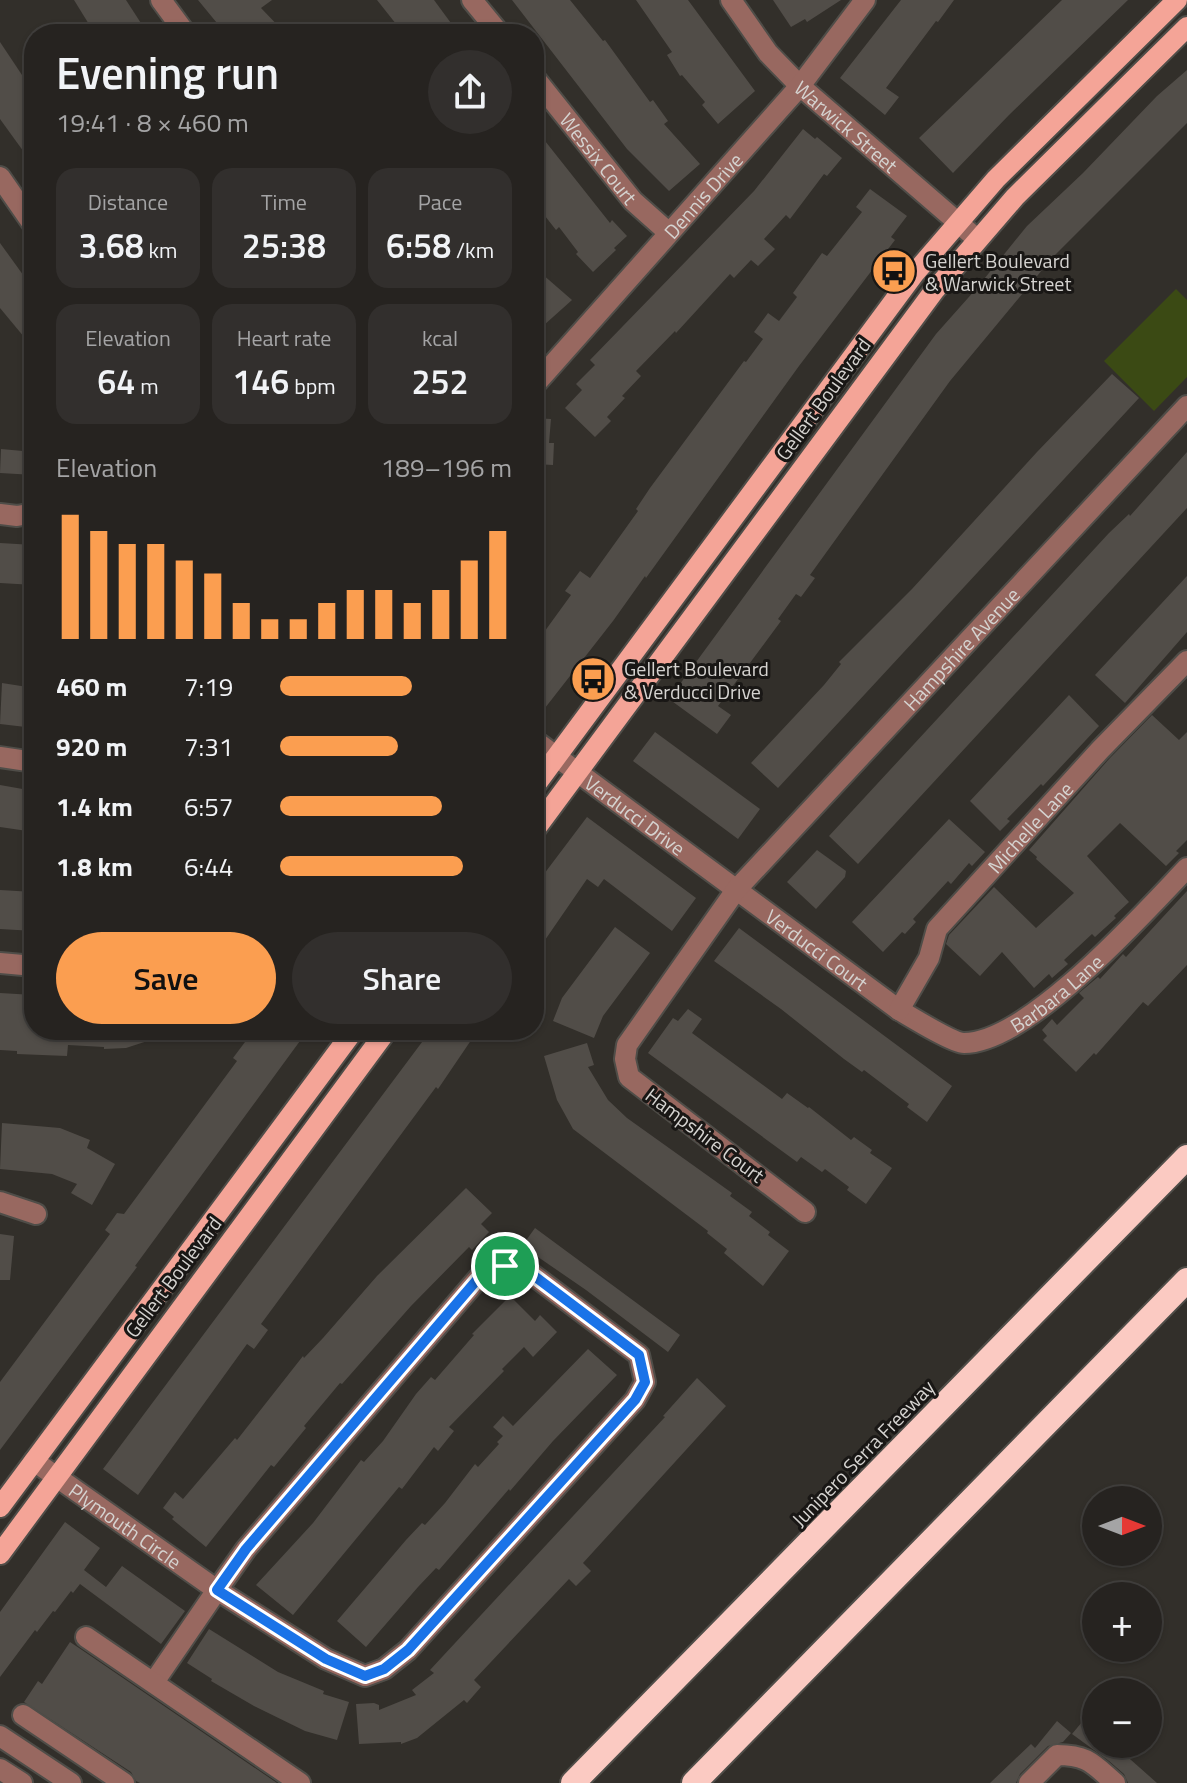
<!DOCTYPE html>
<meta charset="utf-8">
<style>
:root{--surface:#262320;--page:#322f2d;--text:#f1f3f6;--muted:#a4a4a5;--line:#42403e;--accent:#fb9e50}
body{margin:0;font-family:"Titillium Web",sans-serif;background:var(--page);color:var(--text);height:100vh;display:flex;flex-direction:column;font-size:30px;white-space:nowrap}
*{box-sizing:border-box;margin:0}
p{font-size:26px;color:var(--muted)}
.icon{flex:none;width:44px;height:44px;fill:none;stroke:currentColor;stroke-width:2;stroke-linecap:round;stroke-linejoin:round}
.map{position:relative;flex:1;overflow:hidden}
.side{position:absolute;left:24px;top:24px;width:520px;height:1016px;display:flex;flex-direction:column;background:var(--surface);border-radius:32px;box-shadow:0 2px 6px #0004,0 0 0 2px var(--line)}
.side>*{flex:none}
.needle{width:52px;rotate:90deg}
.controls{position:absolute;left:1082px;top:1486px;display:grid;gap:16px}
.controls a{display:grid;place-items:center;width:80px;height:80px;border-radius:50%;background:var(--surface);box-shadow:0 2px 6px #0004,0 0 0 2px var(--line);font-size:40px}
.pin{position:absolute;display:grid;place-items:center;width:68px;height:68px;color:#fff;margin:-34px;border:4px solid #fff;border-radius:50%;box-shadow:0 2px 8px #0007}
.round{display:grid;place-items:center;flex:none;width:84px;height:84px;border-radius:42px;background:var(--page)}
.head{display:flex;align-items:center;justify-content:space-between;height:136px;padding:0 32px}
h1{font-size:44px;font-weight:600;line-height:60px}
.figures{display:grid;grid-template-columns:repeat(3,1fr);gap:12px;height:136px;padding:8px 32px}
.figures div{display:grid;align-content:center;border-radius:20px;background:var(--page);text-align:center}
.figures b{font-size:34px;font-weight:600}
.figures small{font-size:22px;font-weight:400}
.figures p{font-size:22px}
.chart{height:224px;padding:16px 32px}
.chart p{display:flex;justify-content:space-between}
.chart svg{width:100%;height:144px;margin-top:8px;stroke:var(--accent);stroke-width:6}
.cta{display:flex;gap:16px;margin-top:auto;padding:16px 32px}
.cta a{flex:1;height:92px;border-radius:48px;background:var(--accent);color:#111;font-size:32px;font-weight:600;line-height:92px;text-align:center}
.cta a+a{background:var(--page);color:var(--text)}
ul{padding:0 32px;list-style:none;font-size:26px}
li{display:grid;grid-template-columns:128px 96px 1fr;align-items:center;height:60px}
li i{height:20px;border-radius:10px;background:var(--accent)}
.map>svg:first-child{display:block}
.green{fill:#3b4a14}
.building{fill:#514d48}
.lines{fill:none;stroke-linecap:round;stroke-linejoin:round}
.minor-casing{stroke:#4f4d48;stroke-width:24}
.major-casing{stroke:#4f4d48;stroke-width:24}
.highway-casing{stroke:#4f4d48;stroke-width:28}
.minor{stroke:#986860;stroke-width:20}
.major{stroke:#f4a497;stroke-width:20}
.highway{stroke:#fbcac2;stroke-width:24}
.route-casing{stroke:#fff;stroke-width:16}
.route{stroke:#1a73e8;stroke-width:10}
.labels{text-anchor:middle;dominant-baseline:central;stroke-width:6;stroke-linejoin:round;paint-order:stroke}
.street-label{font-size:20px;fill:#d5d3d0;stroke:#191715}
.poi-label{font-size:20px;fill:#d5d3d0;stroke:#191715;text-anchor:start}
</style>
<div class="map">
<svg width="1187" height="1783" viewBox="0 0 1187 1783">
<rect width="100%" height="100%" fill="#322f2a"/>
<polygon class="green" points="1176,289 1187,300 1187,377 1154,411 1104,361"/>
<g class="building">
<polygon points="74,0 126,0 148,34 95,34"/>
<polygon points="198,0 272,0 261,8 286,34 226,34"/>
<polygon points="377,0 434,0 459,34 404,34"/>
<polygon points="512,0 570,0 603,41 605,40 650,102 653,100 668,121 664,124 700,164 669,191 627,149"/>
<polygon points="636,0 688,0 755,91 718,124 702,105 705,102 682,75 680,76 667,55 672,52"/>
<polygon points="773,0 841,0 807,22 805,19 791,27"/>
<polygon points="901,0 954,0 938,22 936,21 886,88 899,97 885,115 840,78"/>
<polygon points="1062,0 1128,0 1009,115 953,173 919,138"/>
<polygon points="0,42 34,93 34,166 0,119"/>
<polygon points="1187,70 1187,123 1052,258 950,381 810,575 815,578 801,597 796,594 778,619 781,621 718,706 731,715 717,734 669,699 936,334 976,289 1027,226 1083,173 1157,96"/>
<polygon points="534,127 610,223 612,220 627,236 614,248 616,250 593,272 576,254 578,252 559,227 556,230 534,202"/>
<polygon points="803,129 815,139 817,137 842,158 827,176 824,174 790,219 786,215 764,239 775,249 758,266 751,260 734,278 730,274 676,333 675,331 636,371 641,376 622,396 625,398 607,417 611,421 595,437 565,408 582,390 576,384 595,365 590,360 754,191"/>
<polygon points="870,189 907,216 891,237 895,240 799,366 646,578 645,576 613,621 545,708 534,700 534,646 571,595 565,591 580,571 590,578 638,511 636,509 650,488 744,361 746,362 763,339 754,332 768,313 779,321 797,297 793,293 822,253 827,256 862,212 856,207"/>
<polygon points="0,243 34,290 34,349 0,308"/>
<polygon points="534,267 572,300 534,334"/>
<polygon points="1112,374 1139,398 778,788 751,763 824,685 841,664 839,662 912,589 1037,452"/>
<polygon points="534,418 551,419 549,443 554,443 553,465 534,464"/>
<polygon points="1,449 34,452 34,475 0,473"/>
<polygon points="1187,452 1187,508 858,864 829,836 1109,533 1129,514 1130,516"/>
<polygon points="0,543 34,545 34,585 0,583"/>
<polygon points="1187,576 1187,632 1125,703 1095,675"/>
<polygon points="2,683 34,688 34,728 0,724"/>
<polygon points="1069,695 1099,726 1043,786 1041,784 1007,819 1010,821 1000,831 970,801"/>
<polygon points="1152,715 1179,740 1187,732 1187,840 1176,851 1179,853 1166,866 1120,823 1087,856 1129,902 1114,916 1116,918 1095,937 1092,934 1064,960 1068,964 1052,978 1049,974 1034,988 1002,952 980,976 946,944 949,935 994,887 1036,928 1074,893 1036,859 1037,857 1029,850 1109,759"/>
<polygon points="655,732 760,809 738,839 633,761"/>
<polygon points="0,785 34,791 34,832 0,827"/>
<polygon points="587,817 696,898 672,931 604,879 598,887 587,879 534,956 534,884 542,872 544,874"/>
<polygon points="949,819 985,852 972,866 969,863 951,884 948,881 913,919 916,922 905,934 902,932 883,952 852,922"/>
<polygon points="817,850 846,871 845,877 816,909 787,882"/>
<polygon points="0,890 34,892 34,931 0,929"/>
<polygon points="1187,891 1187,965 1148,1006 1143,1002 1096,1055 1094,1053 1076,1072 1043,1040 1047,1036 1042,1030 1052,1019 1057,1025 1084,998 1079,993 1098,977 1100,979 1123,954 1126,957"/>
<polygon points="615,927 650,953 603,1016 594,1038 553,1021 562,998"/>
<polygon points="739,928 952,1086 927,1122 907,1107 909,1104 864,1070 862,1072 844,1059 781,1009 714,961"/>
<polygon points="0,993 34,995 34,1030 172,1030 172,1033 126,1048 104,1049 104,1047 68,1045 67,1056 17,1054 17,1051 0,1050"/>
<polygon points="688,1009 702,1019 692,1033 782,1099 787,1093 808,1108 809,1107 851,1140 854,1137 872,1150 870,1153 892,1168 866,1204 847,1190 849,1187 825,1169 822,1172 801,1157 797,1162 648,1053 673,1018 678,1021"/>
<polygon points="254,1030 308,1030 135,1266 137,1267 0,1450 0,1382 110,1234 105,1230 117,1213 124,1214 237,1061 233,1058"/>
<polygon points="431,1030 478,1030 438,1089 436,1087 261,1324 268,1330 254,1349 247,1344 138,1495 103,1469"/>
<polygon points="587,1043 594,1065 588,1067 608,1100 627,1118 732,1193 730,1196 752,1212 749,1216 770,1232 768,1235 789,1251 763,1286 724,1253 727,1249 707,1233 708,1231 573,1129 557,1100 544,1056"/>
<polygon points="2,1123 60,1128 90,1140 87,1148 115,1164 92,1205 71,1193 77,1184 52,1174 0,1169"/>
<polygon points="466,1188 492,1213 481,1224 489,1232 472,1250 469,1247 411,1306 342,1384 340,1383 304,1426 306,1428 274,1467 271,1465 206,1547 172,1519 174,1517 163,1508 175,1492 183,1499 235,1438 237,1440 303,1356 304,1358 323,1338 377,1276"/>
<polygon points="535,1228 680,1335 668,1352 586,1290 522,1246"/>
<polygon points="0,1234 14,1236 10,1280 0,1280"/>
<polygon points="510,1296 535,1321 540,1315 557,1332 533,1357 524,1347 502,1369 504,1371 449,1427 454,1431 438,1451 434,1447 402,1489 399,1487 293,1615 256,1585 313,1523 361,1460 364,1462 383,1441 416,1394 431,1377 435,1380 474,1335 472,1334"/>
<polygon points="588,1349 617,1375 553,1441 510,1491 509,1489 439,1570 436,1568 418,1587 366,1647 337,1621 406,1540 422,1523 425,1525 445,1503 475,1464 478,1467 499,1444 497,1442 503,1436 493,1427 503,1416 513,1426"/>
<polygon points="697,1378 726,1406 583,1563 591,1571 576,1586 569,1579 474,1680 481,1687 467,1703 464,1700 417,1738 401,1744 401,1742 359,1744 356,1704 374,1703 379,1705 379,1710 416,1695 412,1690 434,1673 430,1670 665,1417 663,1416"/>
<polygon points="65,1522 100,1548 84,1570 106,1587 122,1566 185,1611 161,1644 80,1584 73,1593 71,1591 55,1612 53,1611 37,1632 35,1630 0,1677 0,1612"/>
<polygon points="209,1629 278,1672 324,1691 323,1694 349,1702 337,1740 305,1731 254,1706 211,1681 212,1679 187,1663"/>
<polygon points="70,1642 82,1650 277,1783 140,1783 136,1781 131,1772 24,1702 38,1681 42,1684"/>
<polygon points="1057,1721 1071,1733 1063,1742 1048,1746 1020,1774 1016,1783 990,1783 1031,1744 1035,1748"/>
<polygon points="1082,1722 1096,1733 1096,1744 1113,1744 1157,1783 1128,1783 1124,1774 1109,1761 1072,1734"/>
</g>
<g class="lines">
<g class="minor-casing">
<g id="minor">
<polyline points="161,0 186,34"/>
<polyline points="472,0 500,34"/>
<path id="s1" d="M731,0l37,53 32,33 177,153"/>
<path id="s2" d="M534,77l99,124 36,32"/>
<polyline points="0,177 34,226"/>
<path id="s3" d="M534,377l4,4 262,-295 65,-86"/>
<polyline points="0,514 17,516 34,513"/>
<path id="s4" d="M534,740l365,270c12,7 54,33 65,33 64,0 179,-129 223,-175"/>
<polyline points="0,757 34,762"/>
<polyline points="0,963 34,966"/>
<path id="s5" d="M899,1010l30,-52 8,-29 163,-179 87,-89"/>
<polyline points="0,1202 36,1214"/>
<path id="s6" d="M805,1212l-176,-135 -4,-18 2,-14 109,-155 451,-484"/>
<polygon points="505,1266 525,1269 639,1355 645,1382 635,1400 408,1650 384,1669 365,1676 326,1659 217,1590 246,1549 482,1274"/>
<path id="s7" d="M34,1461l183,129 -63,92"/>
<polyline points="86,1637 300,1783"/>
<polyline points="23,1715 124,1783"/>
<polyline points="0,1736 71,1783"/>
<polyline points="0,1769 22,1783"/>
<path d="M1029,1783l28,-28c31,0 36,9 58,28"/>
</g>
</g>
<g class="major-casing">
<g id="major">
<polyline points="534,787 914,274 996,179 1177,0"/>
<polyline points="534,831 934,291 1015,197 1187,27"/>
<polyline points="0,1507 354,1030"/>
<polyline points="0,1554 387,1030"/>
</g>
</g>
<g class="highway-casing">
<g id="highway">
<polyline points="573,1783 1187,1157"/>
<polyline points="694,1783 1187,1280"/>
</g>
</g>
<use href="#minor" class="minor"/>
<use href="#major" class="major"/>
<use href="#highway" class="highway"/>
</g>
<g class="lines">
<g class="route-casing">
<polygon id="route" points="505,1266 525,1269 639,1355 645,1382 635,1400 408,1650 384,1669 365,1676 326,1659 217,1590 246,1549 482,1274"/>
</g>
<use href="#route" class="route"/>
</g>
<defs>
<g id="bus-disc" transform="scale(2.3)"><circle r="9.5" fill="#fb9e50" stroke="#191715"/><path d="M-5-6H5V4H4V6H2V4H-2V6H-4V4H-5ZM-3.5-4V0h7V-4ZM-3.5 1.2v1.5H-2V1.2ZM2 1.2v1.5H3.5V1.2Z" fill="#111"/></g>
</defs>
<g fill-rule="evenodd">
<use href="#bus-disc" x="894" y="271"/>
<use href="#bus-disc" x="593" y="679"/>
</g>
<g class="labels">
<g class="street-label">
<text stroke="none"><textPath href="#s1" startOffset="172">Warwick Street</textPath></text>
<text stroke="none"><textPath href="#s2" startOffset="104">Wessix Court</textPath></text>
<text stroke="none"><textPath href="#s3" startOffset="254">Dennis Drive</textPath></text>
<text transform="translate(823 399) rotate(-54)">Gellert Boulevard</text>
<text stroke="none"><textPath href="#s6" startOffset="774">Hampshire Avenue</textPath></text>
<text stroke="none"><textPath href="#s4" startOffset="126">Verducci Drive</textPath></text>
<text stroke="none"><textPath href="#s5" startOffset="228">Michelle Lane</textPath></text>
<text stroke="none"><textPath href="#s4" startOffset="352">Verducci Court</textPath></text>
<text stroke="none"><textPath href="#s4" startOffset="634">Barbara Lane</textPath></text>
<text transform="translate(705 1135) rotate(37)">Hampshire Court</text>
<text transform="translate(173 1277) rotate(-53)">Gellert Boulevard</text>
<text transform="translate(863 1453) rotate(-46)">Junipero Serra Freeway</text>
<text stroke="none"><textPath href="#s7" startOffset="112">Plymouth Circle</textPath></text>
</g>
<g class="poi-label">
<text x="925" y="260">Gellert Boulevard<tspan x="925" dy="23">&amp; Warwick Street</tspan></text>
<text x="624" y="668">Gellert Boulevard<tspan x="624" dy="23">&amp; Verducci Drive</tspan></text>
</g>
</g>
</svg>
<div class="controls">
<a><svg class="needle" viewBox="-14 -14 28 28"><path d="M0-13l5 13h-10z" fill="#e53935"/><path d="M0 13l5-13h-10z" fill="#a4a4a5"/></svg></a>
<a>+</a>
<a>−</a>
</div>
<div class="pin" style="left:505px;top:1266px;background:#1e9e55"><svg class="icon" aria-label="arrive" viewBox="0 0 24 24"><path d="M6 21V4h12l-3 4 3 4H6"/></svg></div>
<section class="side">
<div class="head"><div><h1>Evening run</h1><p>19:41 · 8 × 460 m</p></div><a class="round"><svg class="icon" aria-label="share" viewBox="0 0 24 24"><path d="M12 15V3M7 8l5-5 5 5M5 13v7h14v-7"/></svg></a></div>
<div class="figures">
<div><p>Distance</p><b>3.68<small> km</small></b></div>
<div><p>Time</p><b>25:38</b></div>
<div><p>Pace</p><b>6:58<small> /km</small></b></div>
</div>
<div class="figures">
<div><p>Elevation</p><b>64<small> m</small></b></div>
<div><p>Heart rate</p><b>146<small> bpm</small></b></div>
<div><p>kcal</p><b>252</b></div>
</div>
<div class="chart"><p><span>Elevation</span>189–196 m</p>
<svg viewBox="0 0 160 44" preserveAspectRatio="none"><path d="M5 44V6M15 44V11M25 44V15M35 44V15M45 44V20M55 44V24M65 44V33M75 44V38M85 44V38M95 44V33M105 44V29M115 44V29M125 44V33M135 44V29M145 44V20M155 44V11"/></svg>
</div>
<ul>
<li><b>460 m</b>7:19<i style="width:57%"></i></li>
<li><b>920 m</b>7:31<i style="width:51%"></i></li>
<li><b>1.4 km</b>6:57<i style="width:70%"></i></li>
<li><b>1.8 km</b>6:44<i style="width:79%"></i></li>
</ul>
<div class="cta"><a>Save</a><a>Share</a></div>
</section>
</div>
